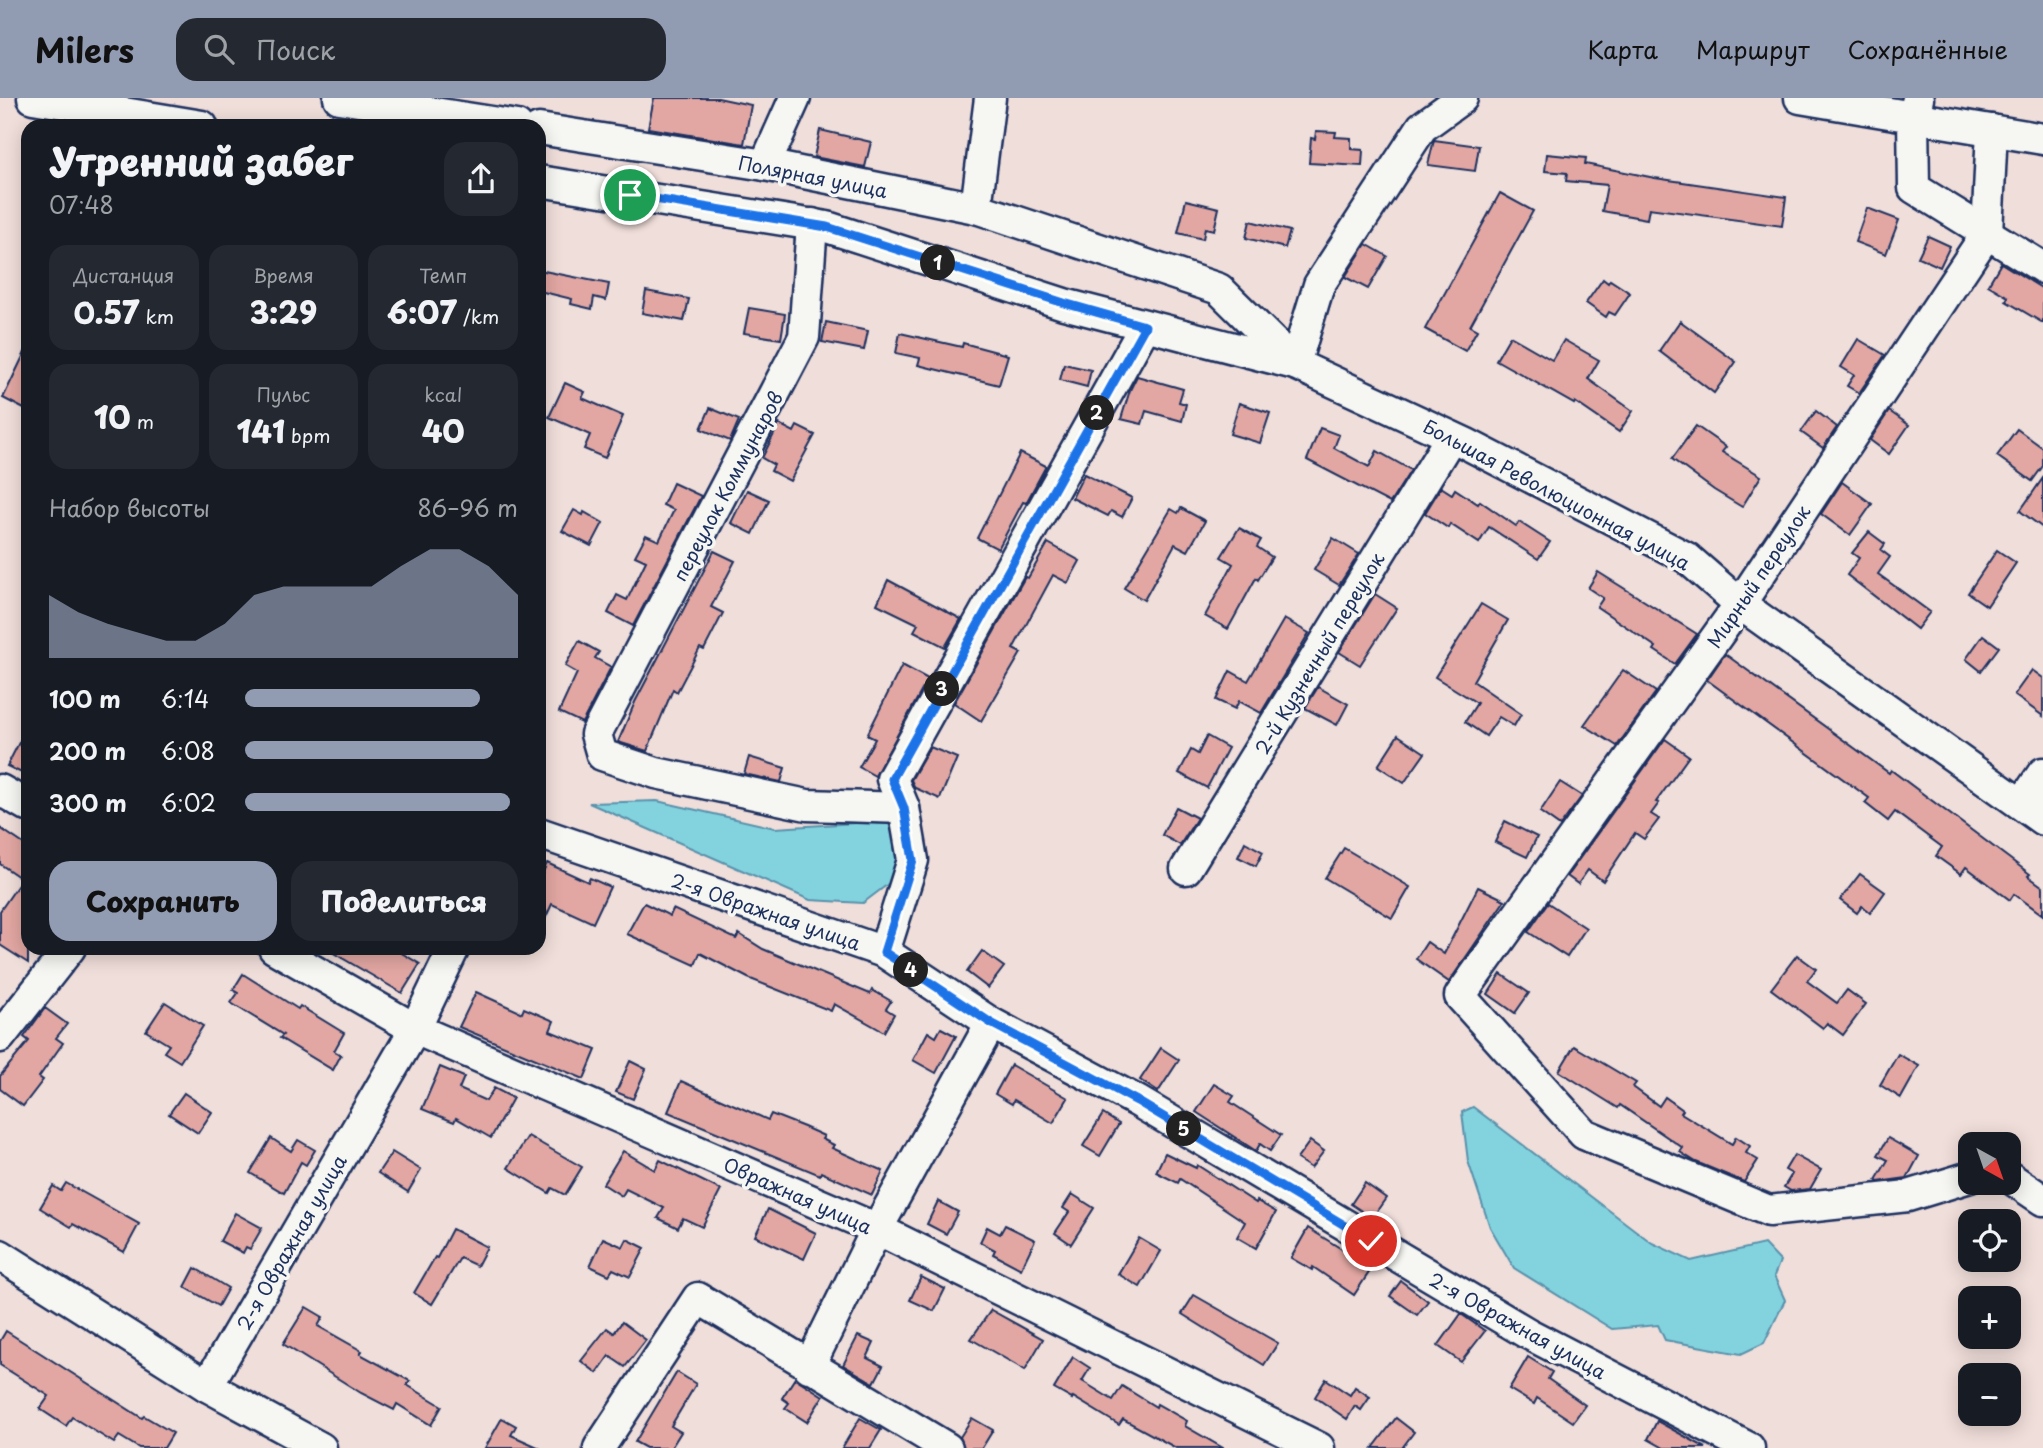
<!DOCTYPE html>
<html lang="ru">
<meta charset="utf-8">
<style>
:root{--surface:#171b24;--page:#242831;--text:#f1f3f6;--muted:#9ea1a6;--accent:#919bb2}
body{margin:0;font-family:"Playpen Sans",sans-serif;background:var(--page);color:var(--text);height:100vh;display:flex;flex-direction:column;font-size:26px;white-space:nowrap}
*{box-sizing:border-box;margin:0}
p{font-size:23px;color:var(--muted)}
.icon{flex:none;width:38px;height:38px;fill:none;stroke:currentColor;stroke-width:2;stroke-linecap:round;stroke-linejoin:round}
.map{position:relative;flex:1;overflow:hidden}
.sheet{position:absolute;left:21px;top:21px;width:525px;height:836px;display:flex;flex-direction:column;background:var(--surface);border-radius:21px;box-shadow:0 4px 18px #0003}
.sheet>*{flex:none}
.needle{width:46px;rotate:140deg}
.controls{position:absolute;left:1958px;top:1034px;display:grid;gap:14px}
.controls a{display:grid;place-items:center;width:63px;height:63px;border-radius:14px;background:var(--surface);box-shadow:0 4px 18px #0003;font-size:35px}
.pin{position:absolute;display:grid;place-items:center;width:60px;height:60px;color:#fff;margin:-30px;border:4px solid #fff;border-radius:50%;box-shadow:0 2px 7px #0007}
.km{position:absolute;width:35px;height:35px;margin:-18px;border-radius:50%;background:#222;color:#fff;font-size:19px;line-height:35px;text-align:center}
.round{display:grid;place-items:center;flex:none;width:74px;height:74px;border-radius:21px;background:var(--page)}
.head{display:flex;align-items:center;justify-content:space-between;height:119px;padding:0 28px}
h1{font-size:38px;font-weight:800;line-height:52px}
.metrics{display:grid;grid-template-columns:repeat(3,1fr);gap:10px;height:119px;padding:7px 28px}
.metrics div{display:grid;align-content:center;border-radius:18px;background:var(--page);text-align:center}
.metrics b{font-size:30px;font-weight:800}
.metrics small{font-size:19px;font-weight:400}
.metrics p{font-size:19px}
.chart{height:196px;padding:14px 28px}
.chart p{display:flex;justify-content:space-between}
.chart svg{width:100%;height:126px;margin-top:7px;fill:var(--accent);opacity:.7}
.button{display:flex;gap:14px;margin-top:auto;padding:14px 28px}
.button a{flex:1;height:80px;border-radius:21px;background:var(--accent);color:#111;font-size:28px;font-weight:800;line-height:80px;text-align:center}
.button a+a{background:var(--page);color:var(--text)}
ul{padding:0 28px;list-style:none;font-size:23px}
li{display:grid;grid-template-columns:112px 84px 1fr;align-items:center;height:52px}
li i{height:18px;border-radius:9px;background:var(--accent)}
header{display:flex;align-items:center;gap:42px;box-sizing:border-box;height:98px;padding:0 35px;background:var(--accent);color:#111}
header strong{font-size:33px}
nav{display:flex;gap:38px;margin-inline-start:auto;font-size:24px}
.search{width:490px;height:63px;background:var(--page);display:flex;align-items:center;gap:18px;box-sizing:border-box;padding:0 24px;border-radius:21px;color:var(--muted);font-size:26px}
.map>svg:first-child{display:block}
.water{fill:#83d3df;stroke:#5991ab;stroke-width:2}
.building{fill:#e2a7a2;stroke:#1b2f5e;stroke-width:2}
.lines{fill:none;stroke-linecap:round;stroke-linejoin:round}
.minor-casing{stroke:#1b2f5e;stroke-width:35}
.minor{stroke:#f6f6f2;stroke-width:30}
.route-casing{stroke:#fff;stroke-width:14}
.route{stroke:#1a73e8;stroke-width:9}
.labels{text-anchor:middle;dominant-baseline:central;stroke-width:7;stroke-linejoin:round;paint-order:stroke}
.street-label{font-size:19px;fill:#1b2f5e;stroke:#f6f6f2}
</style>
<header>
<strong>Milers</strong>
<div class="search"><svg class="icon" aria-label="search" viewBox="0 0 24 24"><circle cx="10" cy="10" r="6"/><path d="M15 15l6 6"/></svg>Поиск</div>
<nav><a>Карта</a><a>Маршрут</a><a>Сохранённые</a></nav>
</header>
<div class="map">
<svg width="2043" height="1350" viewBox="0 0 2043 1350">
<rect width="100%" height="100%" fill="#f0deda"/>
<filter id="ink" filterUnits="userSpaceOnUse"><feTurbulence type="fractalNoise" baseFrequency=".0143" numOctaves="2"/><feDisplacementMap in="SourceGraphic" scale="14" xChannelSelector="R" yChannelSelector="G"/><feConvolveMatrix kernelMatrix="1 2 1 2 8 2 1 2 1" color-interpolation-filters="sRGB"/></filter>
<g filter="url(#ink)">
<g class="water">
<polygon points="657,703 775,730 888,723 898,751 896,780 863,805 810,802 589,705"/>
<polygon points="1473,1009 1652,1145 1691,1163 1764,1146 1780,1163 1774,1178 1785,1202 1764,1245 1741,1256 1665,1242 1658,1227 1612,1231 1514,1170 1490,1129 1468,1063 1462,1014"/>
</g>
<g class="building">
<polygon points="654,0 718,0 751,7 744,46 648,30"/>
<polygon points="820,32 871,44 865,69 814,59"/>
<polygon points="1316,33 1336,34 1335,39 1351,40 1351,51 1363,52 1362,68 1309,65 1311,40 1315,41"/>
<polygon points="1434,42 1479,48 1475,73 1428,67"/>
<polygon points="1547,56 1586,60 1585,66 1655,80 1786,99 1782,128 1649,110 1647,121 1602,113 1607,87 1566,83 1567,75 1545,73"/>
<polygon points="1500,95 1533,113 1470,228 1477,232 1465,253 1425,231"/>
<polygon points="1186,102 1219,110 1214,132 1205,130 1203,141 1178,135"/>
<polygon points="1867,110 1899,122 1886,156 1855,144"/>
<polygon points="1250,123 1290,133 1285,150 1246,140"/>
<polygon points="1928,138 1950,148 1940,169 1918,159"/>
<polygon points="1366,146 1387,158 1368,191 1345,179"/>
<polygon points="2001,165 2043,191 2043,225 2006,203 2008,199 1988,187"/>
<polygon points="539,172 609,186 606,202 594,199 592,211 571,206 572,201 539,193"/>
<polygon points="1603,181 1608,185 1610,182 1630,195 1615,217 1609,214 1606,219 1586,205"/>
<polygon points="646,193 689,201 684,223 642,215"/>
<polygon points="749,210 785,216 781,241 744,235"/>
<polygon points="1680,223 1736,264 1714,295 1659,253"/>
<polygon points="826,224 868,233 864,252 822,244"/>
<polygon points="900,235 962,249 963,245 1008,257 999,287 918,267 920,260 896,255"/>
<polygon points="1510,238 1552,262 1564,242 1599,262 1588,281 1633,313 1619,334 1575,304 1574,306 1496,262"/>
<polygon points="1858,241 1885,257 1859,295 1847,288 1854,277 1841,269"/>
<polygon points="28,248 28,313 3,300"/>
<polygon points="1064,266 1091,272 1087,289 1060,282"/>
<polygon points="1137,278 1183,291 1179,304 1186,306 1182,323 1146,313 1142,326 1121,321 1130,292"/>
<polygon points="565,285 585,294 582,300 623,318 605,360 584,351 590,337 549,319"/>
<polygon points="1239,305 1270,315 1260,345 1230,336"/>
<polygon points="710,310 739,322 730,343 701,331"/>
<polygon points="1816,313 1837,329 1823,350 1801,334"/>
<polygon points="1889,313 1909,327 1889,356 1870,342"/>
<polygon points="779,326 794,334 797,328 815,337 790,383 771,373 774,367 762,360"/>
<polygon points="1696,328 1726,349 1722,354 1761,378 1742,409 1714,392 1672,361"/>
<polygon points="1320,330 1339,337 1334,350 1369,369 1377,353 1411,372 1390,405 1307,362"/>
<polygon points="2017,331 2043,350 2043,368 2032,383 1997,358"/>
<polygon points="1020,355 1046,368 1026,405 1023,404 998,451 977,440"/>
<polygon points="1084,376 1132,400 1122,419 1111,413 1108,418 1072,400"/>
<polygon points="2043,380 2043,430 2020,413"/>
<polygon points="1842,384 1872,406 1850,437 1821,416"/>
<polygon points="673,385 701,398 633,528 608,515 617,497 627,502 646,463 635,458 646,437 659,443 674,412 663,407"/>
<polygon points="1441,389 1452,396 1455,391 1478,406 1480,403 1516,428 1519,424 1550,444 1538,461 1489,429 1479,445 1450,426 1448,430 1425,415"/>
<polygon points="747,392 769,402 753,436 731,425"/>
<polygon points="1181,410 1205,423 1188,453 1175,446 1144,502 1124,490 1171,411 1178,415"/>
<polygon points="574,412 583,417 584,414 603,425 591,448 562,433"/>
<polygon points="1239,430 1261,442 1257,449 1272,459 1258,482 1256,480 1228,531 1205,518 1233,466 1221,459"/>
<polygon points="1869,434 1885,446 1881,452 1890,459 1878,476 1930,514 1917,531 1847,477 1859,460 1852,455"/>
<polygon points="1333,440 1359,456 1339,487 1314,472"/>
<polygon points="1048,445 1080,463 1068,485 1053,477 1013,551 1021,555 981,623 954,605 1025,479 1028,480"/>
<polygon points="1997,452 2016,465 1987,508 1968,495"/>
<polygon points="714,453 735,463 711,509 723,515 704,552 700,550 677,594 673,591 647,653 618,644 635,604"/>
<polygon points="1598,474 1697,536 1675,566 1654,552 1656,549 1597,509 1603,500 1588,490"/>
<polygon points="888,482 961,521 945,549 914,533 918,526 877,506"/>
<polygon points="1375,496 1397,510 1360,567 1339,554"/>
<polygon points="1481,506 1508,522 1473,583 1521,616 1514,628 1499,619 1486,638 1465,624 1477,605 1435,579"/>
<polygon points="1284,521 1309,535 1261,615 1239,603 1235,611 1216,602 1230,573 1248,583"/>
<polygon points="1983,537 1999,549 1981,573 1966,561"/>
<polygon points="579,543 599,554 595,560 611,569 582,625 559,614 577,575 565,568"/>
<polygon points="1725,556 1889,675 1891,672 2030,776 2028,778 2043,789 2043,817 2014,796 2010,802 1966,769 1961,776 1936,758 1942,749 1895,714 1888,723 1865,705 1869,700 1707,582"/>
<polygon points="902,567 928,581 875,678 859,669 875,641 867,637"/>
<polygon points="1623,572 1656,594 1617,648 1584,627"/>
<polygon points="2032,572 2043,580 2043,618 2014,597"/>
<polygon points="1318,589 1348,606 1337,627 1305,610"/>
<polygon points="28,627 28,678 7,668"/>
<polygon points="1398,637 1425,655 1404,685 1378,668"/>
<polygon points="1207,638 1228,650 1207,690 1179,675 1191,652 1198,656"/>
<polygon points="1665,641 1689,658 1656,704 1659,705 1651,716 1659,721 1644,741 1635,735 1603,783 1588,772 1578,786 1567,778"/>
<polygon points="930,649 957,660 940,701 915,690 911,682"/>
<polygon points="749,659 785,670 781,684 744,676"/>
<polygon points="1560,684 1582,698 1560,728 1540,714"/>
<polygon points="1176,709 1197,720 1180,747 1162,737"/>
<polygon points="1505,723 1537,739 1527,759 1495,744"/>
<polygon points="0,730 28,749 28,865 0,847 0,813 22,781 0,766"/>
<polygon points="1245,744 1263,754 1256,768 1238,759"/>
<polygon points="1344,750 1410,789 1392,820 1325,780"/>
<polygon points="547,765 588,784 590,780 610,789 593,825 552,806 539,834 539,783"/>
<polygon points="1860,776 1885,794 1870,815 1862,808 1857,815 1840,802"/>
<polygon points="1478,789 1505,802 1449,884 1416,861 1427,844 1444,856"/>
<polygon points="644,805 670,818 673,811 736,841 739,836 763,851 870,896 872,892 891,903 886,911 894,916 884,934 834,906 831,913 748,880 700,855 695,867 627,836"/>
<polygon points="1548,805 1586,830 1567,859 1528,834"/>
<polygon points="325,850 393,850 420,866 402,895"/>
<polygon points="982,853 1004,869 988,890 967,874"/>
<polygon points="1797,857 1816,871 1807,883 1837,905 1847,892 1866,906 1843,937 1827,925 1823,930 1771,891"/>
<polygon points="243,876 298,911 300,908 344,935 334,953 341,957 333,972 280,940 283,937 231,905 238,895 233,892"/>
<polygon points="1501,876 1529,895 1515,915 1488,896"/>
<polygon points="476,894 522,915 524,910 554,923 550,933 596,952 584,981 459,929"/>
<polygon points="165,904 203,928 180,964 164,954 169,947 146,933"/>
<polygon points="45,910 67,926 56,940 63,945 39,979 43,982 23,1008 0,991 0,978 29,943 24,939"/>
<polygon points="941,930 956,938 936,975 913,962 928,934 936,939"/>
<polygon points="1574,948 1636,985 1633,989 1659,1008 1665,999 1683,1012 1681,1015 1732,1046 1736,1039 1750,1048 1746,1055 1758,1062 1744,1084 1696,1064 1680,1054 1683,1050 1620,1007 1618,1010 1559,973"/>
<polygon points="1161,950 1179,962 1158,994 1140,982"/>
<polygon points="1898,956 1919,968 1901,1000 1880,987"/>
<polygon points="630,963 646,971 633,1001 616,994"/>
<polygon points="1011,967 1068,1000 1053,1025 1014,1002 1012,1006 995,996"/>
<polygon points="440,969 464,979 459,991 486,1003 494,990 513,1000 491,1040 456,1020 454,1024 422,1011"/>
<polygon points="681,983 768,1022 771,1016 804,1029 824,1038 822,1041 834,1047 832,1050 883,1073 872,1097 821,1074 820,1077 668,1014"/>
<polygon points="1214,986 1234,998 1230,1004 1281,1037 1270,1053 1260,1046 1256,1053 1196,1014"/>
<polygon points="184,995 212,1014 198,1035 169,1016"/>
<polygon points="1103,1016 1119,1026 1100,1058 1083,1048"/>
<polygon points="528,1038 582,1069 565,1097 552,1090 549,1095 508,1070"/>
<polygon points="271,1040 291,1053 298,1042 315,1052 306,1067 301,1064 284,1095 250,1075"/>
<polygon points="1888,1040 1919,1058 1907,1080 1878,1084 1876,1082 1888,1062 1878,1057"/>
<polygon points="1310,1043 1324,1053 1311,1070 1297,1061"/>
<polygon points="623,1053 655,1072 660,1062 721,1092 702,1129 683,1120 678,1130 658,1120 664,1110 626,1091 622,1098 603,1086"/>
<polygon points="392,1054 421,1072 408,1094 378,1075"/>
<polygon points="1165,1055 1196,1070 1197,1067 1256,1105 1257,1103 1276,1114 1256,1150 1237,1139 1245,1124 1180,1081 1178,1085 1156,1074"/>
<polygon points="1794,1057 1821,1072 1810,1091 1791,1093 1784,1089 1792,1076 1785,1072"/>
<polygon points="66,1085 139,1126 124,1154 73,1126 71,1129 40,1110 53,1088 61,1093"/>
<polygon points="1365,1085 1386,1100 1372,1120 1351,1106"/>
<polygon points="1072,1096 1094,1110 1071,1146 1055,1135 1069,1114 1063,1110"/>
<polygon points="938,1103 958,1114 946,1136 927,1126"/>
<polygon points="768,1111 816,1135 804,1161 755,1138"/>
<polygon points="235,1115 262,1130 250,1151 246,1149 243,1155 220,1143"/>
<polygon points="1005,1127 1035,1142 1021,1171 993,1156 995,1152 980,1144 987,1129 1000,1136"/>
<polygon points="1308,1130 1372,1170 1354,1197 1313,1169 1312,1172 1291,1160"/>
<polygon points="452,1131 487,1149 477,1168 460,1160 432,1206 414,1195 435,1159 437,1160"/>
<polygon points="603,1140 623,1149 627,1141 645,1150 630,1179 613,1171 609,1177 590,1168"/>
<polygon points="1139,1140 1161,1153 1140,1189 1118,1176"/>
<polygon points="195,1170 228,1190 218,1208 185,1189"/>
<polygon points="921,1179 945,1191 934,1213 910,1202"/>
<polygon points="1401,1183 1428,1203 1417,1217 1390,1198"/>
<polygon points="1194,1197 1278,1245 1264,1267 1182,1216"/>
<polygon points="306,1209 323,1219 318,1228 362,1253 360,1256 410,1283 407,1287 442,1308 431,1327 397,1306 394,1312 361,1295 283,1246"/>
<polygon points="991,1212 1043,1241 1025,1272 971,1241"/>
<polygon points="1461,1216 1485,1233 1461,1264 1438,1248"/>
<polygon points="622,1224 646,1242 625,1269 609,1258 597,1275 581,1263 607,1230 614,1235"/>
<polygon points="6,1233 142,1320 144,1318 173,1335 164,1350 139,1350 119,1338 114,1345 72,1319 66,1328 40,1311 49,1298 0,1267 0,1243"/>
<polygon points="858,1238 874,1245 867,1260 883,1268 874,1285 843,1267"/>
<polygon points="1073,1259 1090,1270 1082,1283 1113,1302 1122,1288 1156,1309 1157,1306 1187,1323 1185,1328 1223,1350 1176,1350 1123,1321 1119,1327 1073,1299 1072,1301 1054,1291"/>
<polygon points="1528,1259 1552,1274 1548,1281 1585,1307 1573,1324 1537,1300 1534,1306 1509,1291"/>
<polygon points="677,1274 696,1286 671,1328 681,1334 671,1350 646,1350 635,1344"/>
<polygon points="795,1280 823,1298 807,1324 785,1310 789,1305 782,1300"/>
<polygon points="1326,1281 1350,1297 1355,1289 1370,1299 1361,1312 1355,1308 1347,1321 1315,1299"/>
<polygon points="502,1320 516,1328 511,1337 540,1350 485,1350"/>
<polygon points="860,1320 881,1332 870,1350 842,1350"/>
<polygon points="972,1320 993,1332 982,1350 964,1350 960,1339"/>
<polygon points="1396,1320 1414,1334 1402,1350 1373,1350"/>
<polygon points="1657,1323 1706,1350 1664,1350 1648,1341"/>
</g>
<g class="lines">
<g class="minor-casing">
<g id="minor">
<polyline points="33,0 202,28"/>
<polyline points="339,0 517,28"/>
<polyline points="1800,0 2043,41"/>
<polyline points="1918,1 1913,19 1914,90 2043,170"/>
<polyline points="539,31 765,67 976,110 1219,191 1295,266 1319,187 1422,29 1462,0"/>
<polyline points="765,67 795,0"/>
<polyline points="539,83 827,129 1064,206 1295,266 1465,345 1687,460 1740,506 2043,722"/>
<polyline points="976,110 990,0"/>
<polyline points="812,126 804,239 596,636 602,657 656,675 807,707 904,710"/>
<polyline points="0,692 28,708"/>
<polyline points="2022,706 2043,675"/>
<polyline points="539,735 884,854 991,925 1137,1003 1527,1235 1749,1350"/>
<polyline points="1186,771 1451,339"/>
<polyline points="274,850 415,931 877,1131 1319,1350"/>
<polyline points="884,854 913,762 904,710 892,681 1145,228"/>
<polyline points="0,939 70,850"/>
<polyline points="1970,1079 1908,1098 1769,1113 1584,1036 1460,898 1740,506 1987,135 1992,32"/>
<polyline points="2009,1079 2043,1102"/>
<polyline points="0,1157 207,1288 321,1350"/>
<polyline points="809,1269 877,1131 991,925"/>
<polyline points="207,1288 415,931 454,850"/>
<polyline points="599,1350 698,1200 947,1350"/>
</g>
</g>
<use href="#minor" class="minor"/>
</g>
</g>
<g class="lines" filter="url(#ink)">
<g class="route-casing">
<polyline id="route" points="630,97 827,129 1064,205 1145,228 892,681 904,710 913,762 884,854 991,925 1137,1003 1371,1143"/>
</g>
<use href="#route" class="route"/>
</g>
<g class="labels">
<g class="street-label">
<text transform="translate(813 78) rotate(11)">Полярная улица</text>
<text transform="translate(727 388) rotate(-62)">переулок Коммунаров</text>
<text transform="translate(1557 396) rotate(28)">Большая Революционная улица</text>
<text transform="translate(1758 478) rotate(-56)">Мирный переулок</text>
<text transform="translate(1319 555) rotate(-59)">2-й Кузнечный переулок</text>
<text transform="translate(766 813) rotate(19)">2-я Овражная улица</text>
<text transform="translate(798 1097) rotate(24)">Овражная улица</text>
<text transform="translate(291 1144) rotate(-60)">2-я Овражная улица</text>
<text transform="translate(1518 1227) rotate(29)">2-я Овражная улица</text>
</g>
</g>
</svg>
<div class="controls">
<a><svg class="needle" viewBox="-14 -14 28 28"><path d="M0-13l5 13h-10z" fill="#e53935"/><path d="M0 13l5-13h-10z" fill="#9ea1a6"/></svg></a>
<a><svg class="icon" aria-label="locate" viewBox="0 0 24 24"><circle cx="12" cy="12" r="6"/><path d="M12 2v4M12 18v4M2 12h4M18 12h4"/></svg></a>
<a>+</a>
<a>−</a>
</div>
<div class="pin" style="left:630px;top:97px;background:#1e9e55"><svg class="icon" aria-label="arrive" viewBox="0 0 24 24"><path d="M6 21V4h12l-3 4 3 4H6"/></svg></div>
<div class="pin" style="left:1371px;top:1143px;background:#d93025"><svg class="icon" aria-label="check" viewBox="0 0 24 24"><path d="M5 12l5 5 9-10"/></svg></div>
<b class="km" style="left:938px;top:165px">1</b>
<b class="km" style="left:1097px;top:315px">2</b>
<b class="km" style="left:942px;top:591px">3</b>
<b class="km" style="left:911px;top:872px">4</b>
<b class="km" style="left:1184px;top:1031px">5</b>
<section class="sheet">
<div class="head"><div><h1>Утренний забег</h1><p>07:48</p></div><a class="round"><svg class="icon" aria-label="share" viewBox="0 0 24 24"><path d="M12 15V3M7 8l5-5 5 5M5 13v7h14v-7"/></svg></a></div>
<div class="metrics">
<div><p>Дистанция</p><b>0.57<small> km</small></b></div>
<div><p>Время</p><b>3:29</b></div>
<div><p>Темп</p><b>6:07<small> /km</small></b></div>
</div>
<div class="metrics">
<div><b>10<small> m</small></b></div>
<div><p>Пульс</p><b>141<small> bpm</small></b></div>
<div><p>kcal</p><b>40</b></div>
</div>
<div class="chart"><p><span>Набор высоты</span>86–96 m</p>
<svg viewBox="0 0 160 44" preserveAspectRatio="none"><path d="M0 44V22L10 28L20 32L30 35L40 38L50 38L60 32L70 22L80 19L90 19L100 19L110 19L120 12L130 6L140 6L150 12L160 22V44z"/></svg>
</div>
<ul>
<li><b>100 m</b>6:14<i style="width:86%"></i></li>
<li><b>200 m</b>6:08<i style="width:91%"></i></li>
<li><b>300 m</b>6:02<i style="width:97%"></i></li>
</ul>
<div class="button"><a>Сохранить</a><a>Поделиться</a></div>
</section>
</div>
